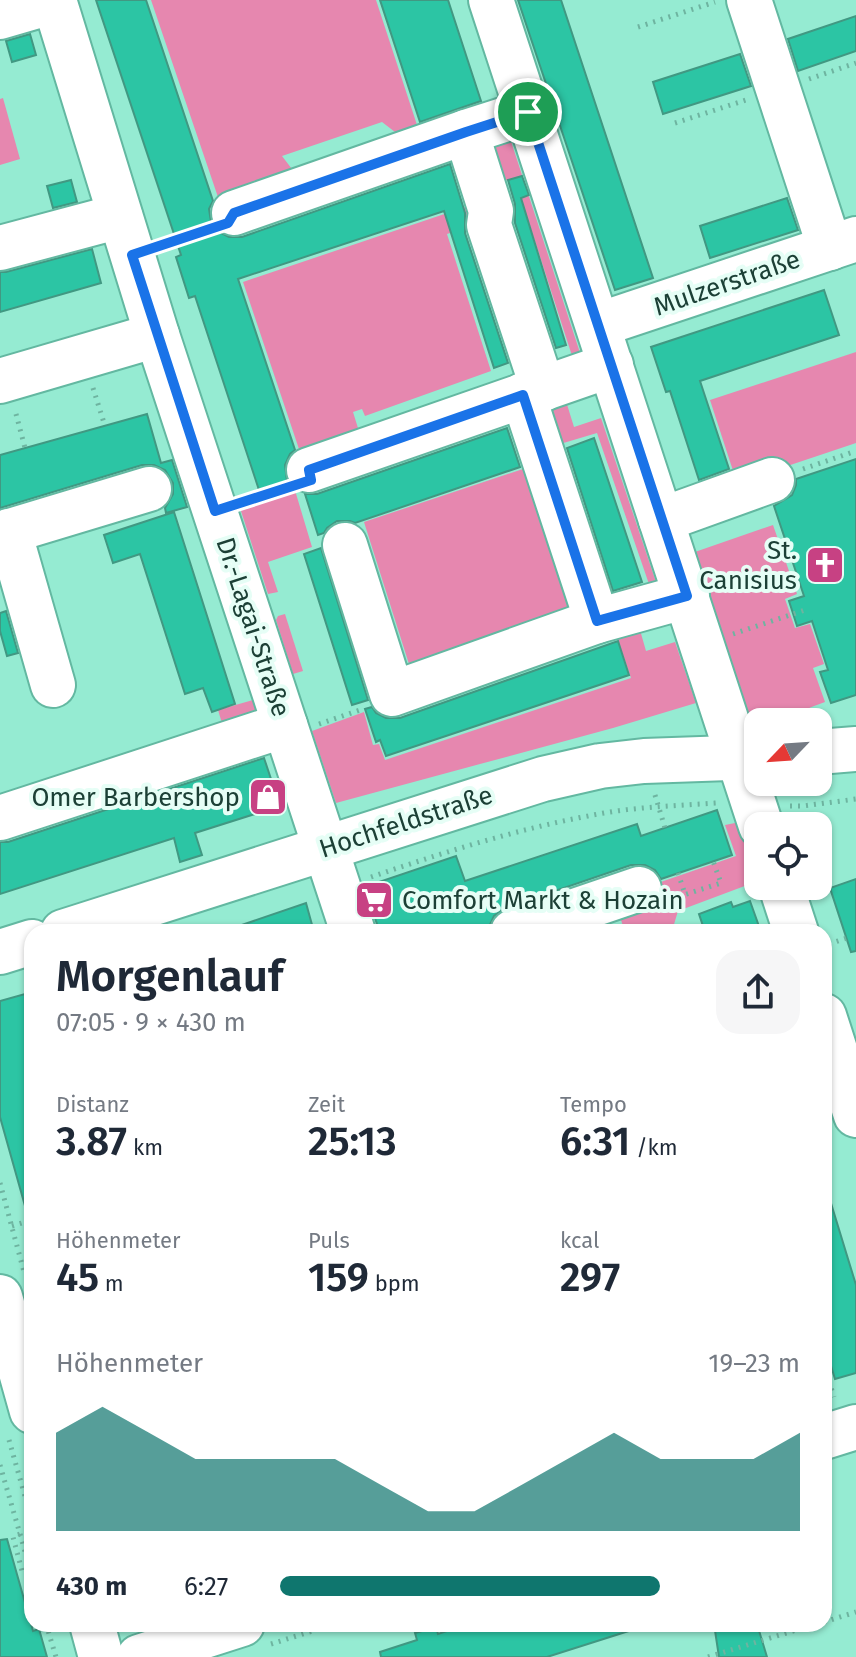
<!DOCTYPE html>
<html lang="de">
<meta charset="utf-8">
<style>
:root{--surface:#fff;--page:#f6f6f7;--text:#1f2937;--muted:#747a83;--accent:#0f766e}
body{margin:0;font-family:"Fira Sans",sans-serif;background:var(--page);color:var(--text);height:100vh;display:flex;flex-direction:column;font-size:30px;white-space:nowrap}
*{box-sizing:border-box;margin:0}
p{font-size:26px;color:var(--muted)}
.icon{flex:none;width:44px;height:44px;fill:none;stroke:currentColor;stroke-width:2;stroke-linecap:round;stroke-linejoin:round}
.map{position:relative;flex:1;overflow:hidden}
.side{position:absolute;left:24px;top:924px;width:808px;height:708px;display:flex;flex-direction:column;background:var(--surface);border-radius:24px;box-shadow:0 2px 6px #0004}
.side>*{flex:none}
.needle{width:52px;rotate:245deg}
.controls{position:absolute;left:744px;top:708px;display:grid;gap:16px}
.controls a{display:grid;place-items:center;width:88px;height:88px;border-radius:16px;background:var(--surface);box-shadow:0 2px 6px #0004;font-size:40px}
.pin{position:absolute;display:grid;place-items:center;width:68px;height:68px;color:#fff;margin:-34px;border:4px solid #fff;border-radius:50%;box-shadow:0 2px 8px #0007}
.round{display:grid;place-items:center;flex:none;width:84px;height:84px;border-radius:24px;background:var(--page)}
.headline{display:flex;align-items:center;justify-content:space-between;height:136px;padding:0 32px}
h1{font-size:44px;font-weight:600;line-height:60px}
.metrics{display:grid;grid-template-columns:repeat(3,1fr);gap:12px;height:136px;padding:8px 32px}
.metrics div{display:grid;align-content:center}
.metrics b{font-size:40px;font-weight:600}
.metrics small{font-size:22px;font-weight:400}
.metrics p{font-size:22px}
.chart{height:224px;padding:16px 32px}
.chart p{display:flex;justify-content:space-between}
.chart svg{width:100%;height:144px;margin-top:8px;fill:var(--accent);opacity:.7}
ul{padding:0 32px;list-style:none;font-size:26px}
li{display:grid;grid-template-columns:128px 96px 1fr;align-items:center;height:60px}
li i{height:20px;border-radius:10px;background:var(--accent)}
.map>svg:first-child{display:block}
.green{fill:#e687af}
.building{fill:#2cc5a4;stroke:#419882;stroke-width:2}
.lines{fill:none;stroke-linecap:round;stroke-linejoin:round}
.minor-casing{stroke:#63b8a1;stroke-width:48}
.path{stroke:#6eb4a0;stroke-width:5;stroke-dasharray:2 6;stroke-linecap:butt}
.minor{stroke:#fff;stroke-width:44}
.route-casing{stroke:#fff;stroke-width:16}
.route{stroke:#1a73e8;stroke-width:10}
.labels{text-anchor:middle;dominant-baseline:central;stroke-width:8;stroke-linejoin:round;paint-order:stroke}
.street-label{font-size:26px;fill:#1c4036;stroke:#e6fef6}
.poi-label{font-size:26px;fill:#1c4036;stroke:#e6fef6;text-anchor:end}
</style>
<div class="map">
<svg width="856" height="1657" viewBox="0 0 856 1657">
<rect width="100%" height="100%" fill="#95ebd2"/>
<g class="green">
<polygon points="151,0 376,0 418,128 408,142 382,122 282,156 298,177 220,203"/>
<polygon points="3,98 20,159 0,165 0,99"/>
<polygon points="508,132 584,365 576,368 521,198 524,196 518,177 494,184 479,138"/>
<polygon points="477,203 472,226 447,234 491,371 365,416 362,409 353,412 362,441 303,461 243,282"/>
<polygon points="856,352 856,443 737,483 710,400"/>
<polygon points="565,398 574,427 601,418 657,585 650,587 597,433 550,447 541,406"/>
<polygon points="538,464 591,621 415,683 364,522"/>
<polygon points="294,487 312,547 268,562 278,592 268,594 239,505"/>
<path d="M773,525l24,69 -12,5 10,29 15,-4 14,40 -11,4 12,34c-23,8 -57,25 -79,13l-54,-162z"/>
<polygon points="285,614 303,671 293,674 276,620 278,616"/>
<polygon points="636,616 646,651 675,642 696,703 613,728 336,803 312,731 364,712 373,745 379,744 385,760 631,678 612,623"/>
<polygon points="253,700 257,704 262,721 225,733 218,710"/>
<polygon points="740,822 758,881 678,911 672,931 625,932 616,905 640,874 650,871 655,884 736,856 725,825"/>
</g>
<g class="building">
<polygon points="96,0 146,0 213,201 209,209 211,222 217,231 229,237 242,237 450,164 465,213 465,233 508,363 494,368 444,211 238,279 295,450 290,454 285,465 287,481 259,490 195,296 189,298 176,257 181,255"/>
<polygon points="380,0 448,0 481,101 420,122"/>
<polygon points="518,0 561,0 653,278 615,290"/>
<polygon points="856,16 856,51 798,71 788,39"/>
<polygon points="30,34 36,55 12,62 6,41"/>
<polygon points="740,54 751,86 663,114 653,82"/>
<polygon points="522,176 529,195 521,198 566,345 556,348 515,223 515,204 508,180"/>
<polygon points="71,180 77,202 53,208 47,186"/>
<polygon points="787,198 798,230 710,258 700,226"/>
<polygon points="92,249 101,283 0,312 0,272 6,272"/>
<polygon points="824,290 839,335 700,381 729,469 699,480 670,391 666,392 651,347"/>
<polygon points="147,414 161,463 172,460 187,507 166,513 165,508 173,494 173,483 165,470 154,465 142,465 0,508 0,455"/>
<polygon points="507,428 520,467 355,523 350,521 337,521 327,528 324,533 318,535 305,494 317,494"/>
<polygon points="594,438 642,582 613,591 567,448"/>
<polygon points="856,459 856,695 831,703 820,672 828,670 812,621 797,626 789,601 804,596 774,506 792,495 796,485 796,479"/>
<polygon points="174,512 235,704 212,712 203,688 185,694 140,554 113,563 104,535"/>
<polygon points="321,548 368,700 352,705 304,554"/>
<polygon points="6,611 18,653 7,656 0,631 0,613"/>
<polygon points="618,641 629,675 386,756 380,740 376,742 365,709 372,707 376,713 386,718 400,718"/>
<polygon points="264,758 280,806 195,833 202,855 180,862 174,838 0,894 0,842 8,842"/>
<polygon points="717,810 732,855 661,879 655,870 645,865 631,865 505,908 494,916 488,929 479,932 377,932 377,924 364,887 456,856 465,881 637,824 641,836"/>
<polygon points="856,879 856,951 851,952 830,888"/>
<polygon points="750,901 761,932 705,932 699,914 731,902 733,907"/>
<polygon points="306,903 314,932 233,932 233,928"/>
<polygon points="32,992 32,1205 25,1206 0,1117 0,1001"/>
<polygon points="830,1200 856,1285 856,1373 835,1379 824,1343 824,1201"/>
<polygon points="7,1539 33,1631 39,1629 47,1657 0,1657 0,1540"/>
<polygon points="468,1624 634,1624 635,1629 547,1657 381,1657 380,1652 417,1640 415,1633 436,1627 438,1634"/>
<polygon points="714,1624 757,1624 767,1657 719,1657"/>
</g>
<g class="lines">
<g class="minor-casing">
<g id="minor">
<polyline points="54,0 157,335 353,932"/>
<polyline points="491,0 761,826"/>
<polyline points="749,0 830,248"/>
<polyline points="0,17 55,1"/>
<polyline points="466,132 491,211 489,225 543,389"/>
<polyline points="234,213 466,132 528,112"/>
<polyline points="0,248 120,216"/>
<polyline points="598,325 856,239"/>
<polyline points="0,381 157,335"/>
<polyline points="523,395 597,621"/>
<polyline points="309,470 611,365"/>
<polyline points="661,520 772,480"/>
<polyline points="9,531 53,685"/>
<polyline points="0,534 149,489"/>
<polyline points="345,545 392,694 597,621 687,596"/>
<polyline points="818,752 856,749"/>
<polyline points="0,818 285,725"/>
<polyline points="781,886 796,932"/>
<polyline points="63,932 543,779 600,766 644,761 758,757"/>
<polyline points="513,932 639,889"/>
<polyline points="0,952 32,942"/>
<polyline points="824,1016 856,1115"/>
<polyline points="0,1297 32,1411"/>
<polyline points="824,1437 856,1427"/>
<polyline points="92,1624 101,1657"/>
<polyline points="139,1657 242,1624"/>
</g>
</g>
<g class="path">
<polyline points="638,27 715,2"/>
<polyline points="809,79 856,63"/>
<polyline points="675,123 746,100"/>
<polyline points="164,244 204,231"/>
<polyline points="93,388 105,426"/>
<polyline points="16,414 25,448"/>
<polyline points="803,469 856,451"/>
<polyline points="247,501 283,489"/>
<polyline points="733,634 808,609"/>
<polyline points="319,724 363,709"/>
<polyline points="655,795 665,828"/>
<polyline points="790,806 803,806 856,799"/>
<polyline points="678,873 685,894"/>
<path d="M371,877c71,-24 143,-47 217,-61 42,-9 85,-10 128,-13"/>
<polyline points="671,899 721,883 713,861"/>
<polyline points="829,944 847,938"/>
<polyline points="0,1183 24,1272"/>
<polyline points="12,1226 32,1220"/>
<polyline points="824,1366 834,1397"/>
<polyline points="9,1440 32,1521"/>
<polyline points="0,1465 20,1534 13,1537 22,1571 30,1569 32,1576"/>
<polyline points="20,1534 30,1569"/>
<polyline points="824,1622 856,1612"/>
<polyline points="46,1624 56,1657"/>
<polyline points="271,1644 335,1624"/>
<polyline points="708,1657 816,1624"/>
</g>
<use href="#minor" class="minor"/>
</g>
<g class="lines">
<g class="route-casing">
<polygon id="route" points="528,112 687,596 597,621 523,395 309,470 311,480 215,511 132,255 228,223 234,213 466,132"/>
</g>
<use href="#route" class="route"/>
</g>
<defs>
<g id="church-square" transform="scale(2)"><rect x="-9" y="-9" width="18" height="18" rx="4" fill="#c74183" stroke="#e6fef6"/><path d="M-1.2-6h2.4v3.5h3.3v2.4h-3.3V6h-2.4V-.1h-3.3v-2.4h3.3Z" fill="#fff"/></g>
<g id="shop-square" transform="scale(2)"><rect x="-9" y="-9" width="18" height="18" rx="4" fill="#c74183" stroke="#e6fef6"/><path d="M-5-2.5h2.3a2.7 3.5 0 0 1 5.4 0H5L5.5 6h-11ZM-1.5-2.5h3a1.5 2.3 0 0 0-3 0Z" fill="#fff"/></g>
<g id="supermarket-square" transform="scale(2)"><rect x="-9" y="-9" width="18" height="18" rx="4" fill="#c74183" stroke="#e6fef6"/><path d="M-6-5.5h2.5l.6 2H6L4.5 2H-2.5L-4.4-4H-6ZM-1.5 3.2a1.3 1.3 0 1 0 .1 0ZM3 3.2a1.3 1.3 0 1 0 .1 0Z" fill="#fff"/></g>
</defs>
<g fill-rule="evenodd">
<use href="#church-square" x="825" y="565"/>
<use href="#shop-square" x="268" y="797"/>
<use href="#supermarket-square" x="374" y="900"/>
</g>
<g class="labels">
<g class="street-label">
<text transform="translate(727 283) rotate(-19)">Mulzerstraße</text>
<text transform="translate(253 627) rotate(72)">Dr.-Lagai-Straße</text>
<text transform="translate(406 822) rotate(-18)">Hochfeldstraße</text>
</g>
<g class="poi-label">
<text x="797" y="550">St.<tspan x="797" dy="30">Canisius</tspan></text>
<text x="240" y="797">Omer Barbershop</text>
<text x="402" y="900" text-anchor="start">Comfort Markt &amp; Hozain</text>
</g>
</g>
</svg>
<div class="controls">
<a><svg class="needle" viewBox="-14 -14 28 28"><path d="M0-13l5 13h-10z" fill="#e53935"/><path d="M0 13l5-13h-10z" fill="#747a83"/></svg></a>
<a><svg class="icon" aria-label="locate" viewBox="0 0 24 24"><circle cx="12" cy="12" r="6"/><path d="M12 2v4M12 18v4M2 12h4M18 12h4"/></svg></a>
</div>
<div class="pin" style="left:528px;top:112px;background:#1e9e55"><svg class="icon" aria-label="arrive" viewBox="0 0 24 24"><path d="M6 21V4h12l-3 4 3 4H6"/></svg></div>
<section class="side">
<div class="headline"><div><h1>Morgenlauf</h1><p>07:05 · 9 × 430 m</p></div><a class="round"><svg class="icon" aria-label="share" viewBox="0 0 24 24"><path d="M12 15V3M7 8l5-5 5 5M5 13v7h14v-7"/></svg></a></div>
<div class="metrics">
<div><p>Distanz</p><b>3.87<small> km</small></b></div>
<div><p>Zeit</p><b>25:13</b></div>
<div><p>Tempo</p><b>6:31<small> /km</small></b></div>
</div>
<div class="metrics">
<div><p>Höhenmeter</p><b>45<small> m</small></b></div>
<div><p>Puls</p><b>159<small> bpm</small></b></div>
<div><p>kcal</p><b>297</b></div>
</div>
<div class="chart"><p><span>Höhenmeter</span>19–23 m</p>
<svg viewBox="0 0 160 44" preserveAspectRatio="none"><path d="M0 44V14L10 6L20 14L30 22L40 22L50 22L60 22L70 30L80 38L90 38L100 30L110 22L120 14L130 22L140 22L150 22L160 14V44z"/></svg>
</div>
<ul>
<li><b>430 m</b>6:27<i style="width:73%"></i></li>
</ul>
</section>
</div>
